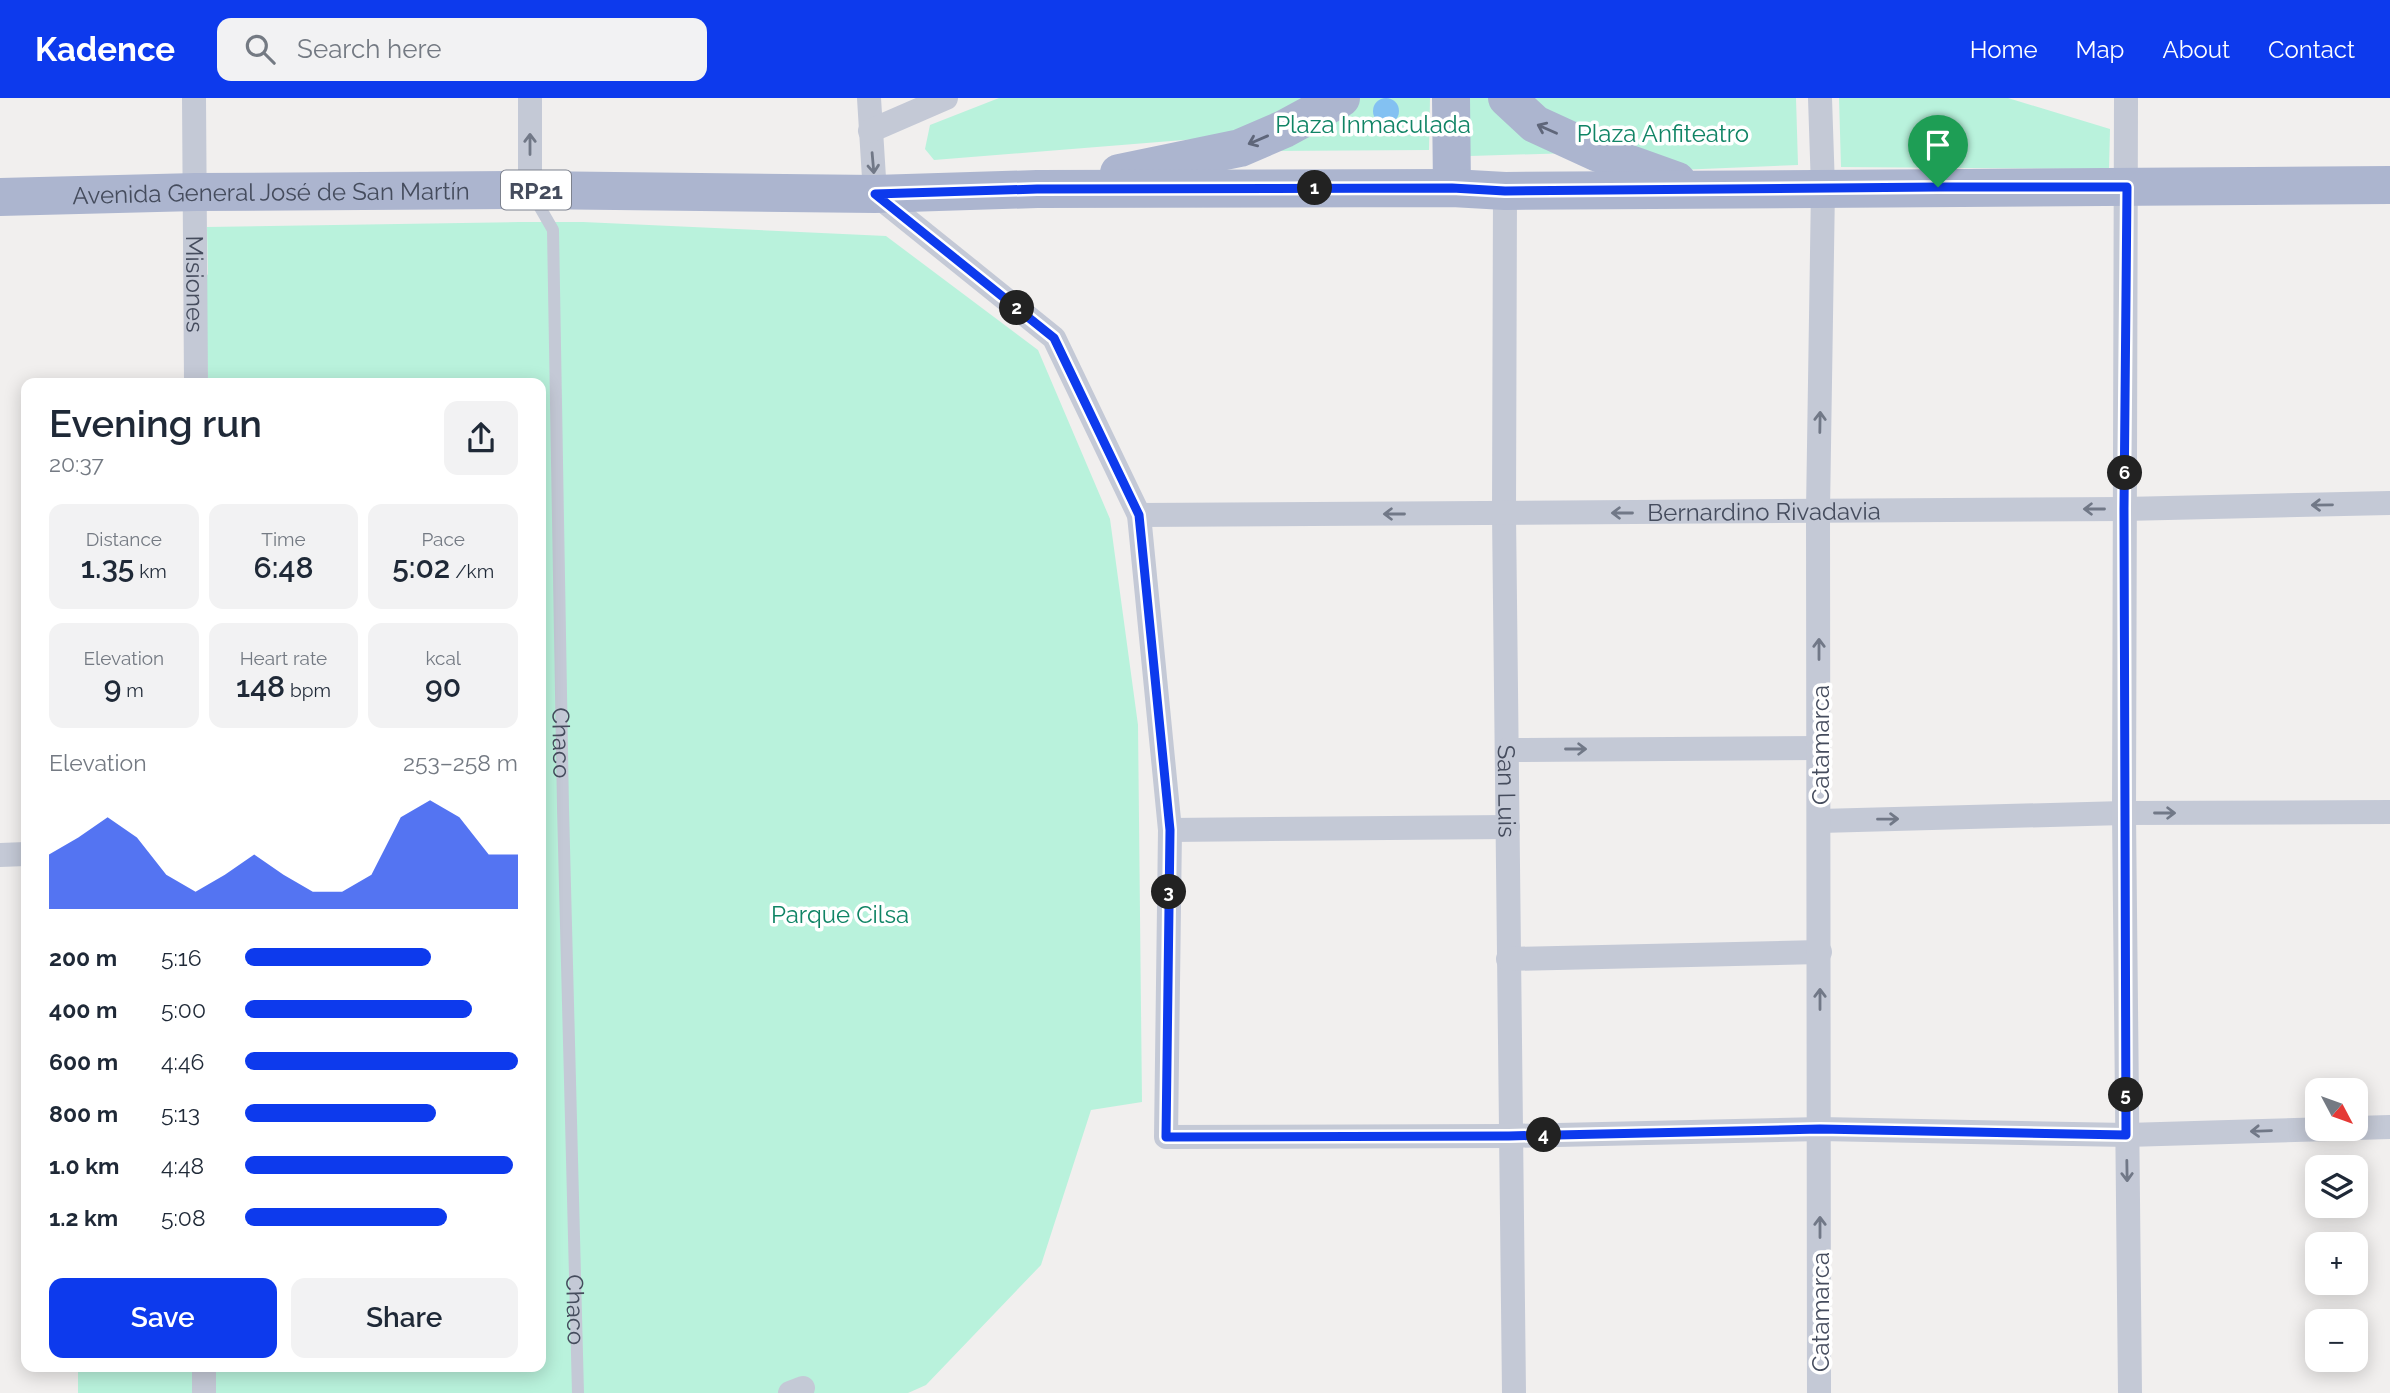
<!DOCTYPE html>
<meta charset="utf-8">
<style>
:root{--surface:#fff;--page:#f2f2f3;--text:#1f2937;--muted:#747a83;--accent:#0d3aed}
body{margin:0;font-family:Raleway,sans-serif;background:var(--page);color:var(--text);height:100vh;display:flex;flex-direction:column;font-size:26px;white-space:nowrap}
*{box-sizing:border-box;margin:0}
p{font-size:23px;color:var(--muted)}
.icon{flex:none;width:38px;height:38px;fill:none;stroke:currentColor;stroke-width:2;stroke-linecap:round;stroke-linejoin:round}
.map{position:relative;flex:1;overflow:hidden}
.panel{position:absolute;left:21px;top:280px;width:525px;height:994px;display:flex;flex-direction:column;background:var(--surface);border-radius:14px;box-shadow:0 4px 18px #0003}
.panel>*{flex:none}
.needle{width:46px;rotate:131deg}
.controls{position:absolute;left:2305px;top:980px;display:grid;gap:14px}
.controls a{display:grid;place-items:center;width:63px;height:63px;border-radius:14px;background:var(--surface);box-shadow:0 4px 18px #0003;font-size:35px}
.pin{position:absolute;display:grid;place-items:center;width:60px;height:60px;color:#fff;margin:-72px -30px;border-radius:50% 50% 50% 0;rotate:-45deg;box-shadow:0 0 7px #0007}
.pin .icon{rotate:45deg}
.km{position:absolute;width:35px;height:35px;margin:-18px;border-radius:50%;background:#222;color:#fff;font-size:19px;line-height:35px;text-align:center}
.round{display:grid;place-items:center;flex:none;width:74px;height:74px;border-radius:14px;background:var(--page)}
.summary{display:flex;align-items:center;justify-content:space-between;height:119px;padding:0 28px}
h1{font-size:38px;font-weight:600;line-height:52px}
.stats{display:grid;grid-template-columns:repeat(3,1fr);gap:10px;height:119px;padding:7px 28px}
.stats div{display:grid;align-content:center;border-radius:14px;background:var(--page);text-align:center}
.stats b{font-size:30px;font-weight:600}
.stats small{font-size:19px;font-weight:400}
.stats p{font-size:19px}
.chart{height:196px;padding:14px 28px}
.chart p{display:flex;justify-content:space-between}
.chart svg{width:100%;height:126px;margin-top:7px;fill:var(--accent);opacity:.7}
.button{display:flex;gap:14px;margin-top:auto;padding:14px 28px}
.button a{flex:1;height:80px;border-radius:14px;background:var(--accent);color:#fff;font-size:28px;font-weight:600;line-height:80px;text-align:center}
.button a+a{background:var(--page);color:var(--text)}
ul{padding:0 28px;list-style:none;font-size:23px}
li{display:grid;grid-template-columns:112px 84px 1fr;align-items:center;height:52px}
li i{height:18px;border-radius:9px;background:var(--accent)}
header{display:flex;align-items:center;gap:42px;box-sizing:border-box;height:98px;padding:0 35px;background:var(--accent);color:#fff}
header strong{font-size:33px}
nav{display:flex;gap:38px;margin-inline-start:auto;font-size:24px}
.search{width:490px;height:63px;background:var(--page);display:flex;align-items:center;gap:18px;box-sizing:border-box;padding:0 24px;border-radius:14px;color:var(--muted);font-size:26px}
.map>svg:first-child{display:block}
.green{fill:#b9f2dc}
.water{fill:#83c1f2}
.lines{fill:none;stroke-linecap:round;stroke-linejoin:round}
.lane{stroke:#c4c9d6;stroke-width:12}
.street{stroke:#c4c9d6;stroke-width:24}
.primary{stroke:#acb5cf;stroke-width:38}
.oneway{stroke:#5f667a}
.oneway2{stroke:#717887}
.route-casing{stroke:#fff;stroke-width:14}
.route{stroke:#0d3aed;stroke-width:9}
.labels{text-anchor:middle;dominant-baseline:central;stroke-width:7;stroke-linejoin:round;paint-order:stroke}
.shield{fill:#fff;stroke:#7d828e;stroke-width:2}
.shield-label{font-size:23px;font-weight:bold;fill:#454c5d}
.park-label{font-size:24px;fill:#108465;stroke:#fff}
.street-label{font-size:24px;fill:#454c5d;stroke:#fff}
</style>
<header>
<strong>Kadence</strong>
<div class="search"><svg class="icon" aria-label="search" viewBox="0 0 24 24"><circle cx="10" cy="10" r="6"/><path d="M15 15l6 6"/></svg>Search here</div>
<nav><a>Home</a><a>Map</a><a>About</a><a>Contact</a></nav>
</header>
<div class="map">
<svg width="2390" height="1295" viewBox="0 0 2390 1295">
<rect width="100%" height="100%" fill="#f1efee"/>
<g class="green">
<polygon points="999,0 1316,0 1221,39 934,62 925,51 930,27"/>
<polygon points="1353,0 1430,0 1429,52 1256,53"/>
<polygon points="1470,0 1497,0 1572,55 1470,58"/>
<polygon points="1507,0 1796,0 1798,67 1654,73"/>
<polygon points="1839,0 2008,0 2110,31 2109,71 1841,69"/>
<polygon points="519,124 583,124 886,138 1038,252 1110,421 1138,627 1142,1004 1091,1012 1041,1167 926,1287 908,1295 78,1295 78,1269 541,1269 541,285 208,285 204,182 208,176 207,129"/>
</g>
<circle class="water" cx="1386" cy="13" r="13"/>
<g class="lines">
<path class="lane" id="s1" d="M534,99l19,33 10,578 15,585"/>
<g class="street">
<path id="s2" d="M194,0l2,285"/>
<polyline points="530,0 530,92"/>
<polyline points="869,0 875,96 1054,240 1139,417 1170,732 1166,1039 1509,1038 1820,1031 2127,1037 2330,1031"/>
<polyline points="2126,0 2124,715 2130,1295"/>
<polyline points="870,33 946,0"/>
<path id="s3" d="M1505,93l-1,323 10,879"/>
<path id="s4" d="M1139,417l985,-6 266,-6"/>
<polyline points="1507,652 1819,650"/>
<polyline points="1820,723 2124,715 2390,714"/>
<polyline points="1170,732 1508,729"/>
<polyline points="0,757 26,756"/>
<polyline points="1508,861 1820,854"/>
<polyline points="2356,1030 2390,1029"/>
<polyline points="204,1269 204,1295"/>
<polyline points="790,1295 803,1290"/>
<polyline points="1819,1295 1818,413 1823,90 1820,0"/>
</g>
<g class="primary">
<polyline points="1451,0 1452,90"/>
<polyline points="1507,0 1535,26 1596,54 1677,83"/>
<polyline points="1119,75 1240,50 1284,31 1341,0"/>
<path id="s5" d="M0,99l196,-5 334,-2 345,4 162,-5 415,-1 53,3 885,-6"/>
</g>
</g>
<defs><path id="oneway-shaft" d="M-6 0H5M1.5-3L5.5 0L1.5 3" fill="none" stroke-width="1.6" stroke-linecap="round" stroke-linejoin="round" transform="scale(1.75)"/></defs>
<g class="oneway">
<use href="#oneway-shaft" transform="translate(1547 31) rotate(-156)"/>
<use href="#oneway-shaft" transform="translate(1258 42) rotate(157)"/>
</g>
<g class="oneway2">
<use href="#oneway-shaft" transform="translate(530 46) rotate(-90)"/>
<use href="#oneway-shaft" transform="translate(873 65) rotate(85)"/>
<use href="#oneway-shaft" transform="translate(1820 324) rotate(-89)"/>
<use href="#oneway-shaft" transform="translate(2322 407) rotate(179)"/>
<use href="#oneway-shaft" transform="translate(2094 411) rotate(180)"/>
<use href="#oneway-shaft" transform="translate(1622 415) rotate(180)"/>
<use href="#oneway-shaft" transform="translate(1394 416) rotate(180)"/>
<use href="#oneway-shaft" transform="translate(1819 551) rotate(-90)"/>
<use href="#oneway-shaft" transform="translate(1576 651)"/>
<use href="#oneway-shaft" transform="translate(2165 715)"/>
<use href="#oneway-shaft" transform="translate(1888 721) rotate(-1)"/>
<use href="#oneway-shaft" transform="translate(1820 901) rotate(-90)"/>
<use href="#oneway-shaft" transform="translate(2261 1033) rotate(178)"/>
<use href="#oneway-shaft" transform="translate(2127 1073) rotate(89)"/>
<use href="#oneway-shaft" transform="translate(1820 1129) rotate(-90)"/>
</g>
<g class="lines">
<g class="route-casing">
<polygon id="route" points="1938,89 2127,89 2124,411 2126,1037 1820,1031 1509,1038 1166,1039 1170,732 1139,417 1054,240 875,96 1037,91 1452,90 1505,93"/>
</g>
<use href="#route" class="route"/>
</g>
<g class="labels">
<rect class="shield" x="501" y="72.5" width="70" height="39" rx="5"/>
<g class="shield-label">
<text x="536" y="92">RP21</text>
</g>
<g class="park-label">
<text x="1373" y="26">Plaza Inmaculada</text>
<text x="1663" y="35">Plaza Anfiteatro</text>
<text x="840" y="816">Parque Cilsa</text>
</g>
<g class="street-label">
<text stroke="none"><textPath href="#s5" startOffset="271">Avenida General José de San Martín</textPath></text>
<text stroke="none"><textPath href="#s2" startOffset="186">Misiones</textPath></text>
<text stroke="none"><textPath href="#s4" startOffset="625">Bernardino Rivadavia</textPath></text>
<text stroke="none"><textPath href="#s1" startOffset="551">Chaco</textPath></text>
<text transform="translate(1820 647) rotate(-90)">Catamarca</text>
<text stroke="none"><textPath href="#s3" startOffset="600">San Luis</textPath></text>
<text stroke="none"><textPath href="#s1" startOffset="1118">Chaco</textPath></text>
<text transform="translate(1820 1214) rotate(-90)">Catamarca</text>
</g>
</g>
</svg>
<div class="controls">
<a><svg class="needle" viewBox="-14 -14 28 28"><path d="M0-13l5 13h-10z" fill="#e53935"/><path d="M0 13l5-13h-10z" fill="#747a83"/></svg></a>
<a><svg class="icon" aria-label="layers" viewBox="0 0 24 24"><path d="M12 4l9 5-9 5-9-5zM3 14l9 5 9-5"/></svg></a>
<a>+</a>
<a>−</a>
</div>
<div class="pin" style="left:1938px;top:89px;background:#1e9e55"><svg class="icon" aria-label="arrive" viewBox="0 0 24 24"><path d="M6 21V4h12l-3 4 3 4H6"/></svg></div>
<b class="km" style="left:1315px;top:90px">1</b>
<b class="km" style="left:1017px;top:210px">2</b>
<b class="km" style="left:1169px;top:794px">3</b>
<b class="km" style="left:1544px;top:1037px">4</b>
<b class="km" style="left:2126px;top:997px">5</b>
<b class="km" style="left:2125px;top:375px">6</b>
<section class="panel">
<div class="summary"><div><h1>Evening run</h1><p>20:37</p></div><a class="round"><svg class="icon" aria-label="share" viewBox="0 0 24 24"><path d="M12 15V3M7 8l5-5 5 5M5 13v7h14v-7"/></svg></a></div>
<div class="stats">
<div><p>Distance</p><b>1.35<small> km</small></b></div>
<div><p>Time</p><b>6:48</b></div>
<div><p>Pace</p><b>5:02<small> /km</small></b></div>
</div>
<div class="stats">
<div><p>Elevation</p><b>9<small> m</small></b></div>
<div><p>Heart rate</p><b>148<small> bpm</small></b></div>
<div><p>kcal</p><b>90</b></div>
</div>
<div class="chart"><p><span>Elevation</span>253–258 m</p>
<svg viewBox="0 0 160 44" preserveAspectRatio="none"><path d="M0 44V25L10 19L20 12L30 19L40 32L50 38L60 32L70 25L80 32L90 38L100 38L110 32L120 12L130 6L140 12L150 25L160 25V44z"/></svg>
</div>
<ul>
<li><b>200 m</b>5:16<i style="width:68%"></i></li>
<li><b>400 m</b>5:00<i style="width:83%"></i></li>
<li><b>600 m</b>4:46<i style="width:100%"></i></li>
<li><b>800 m</b>5:13<i style="width:70%"></i></li>
<li><b>1.0 km</b>4:48<i style="width:98%"></i></li>
<li><b>1.2 km</b>5:08<i style="width:74%"></i></li>
</ul>
<div class="button"><a>Save</a><a>Share</a></div>
</section>
</div>
